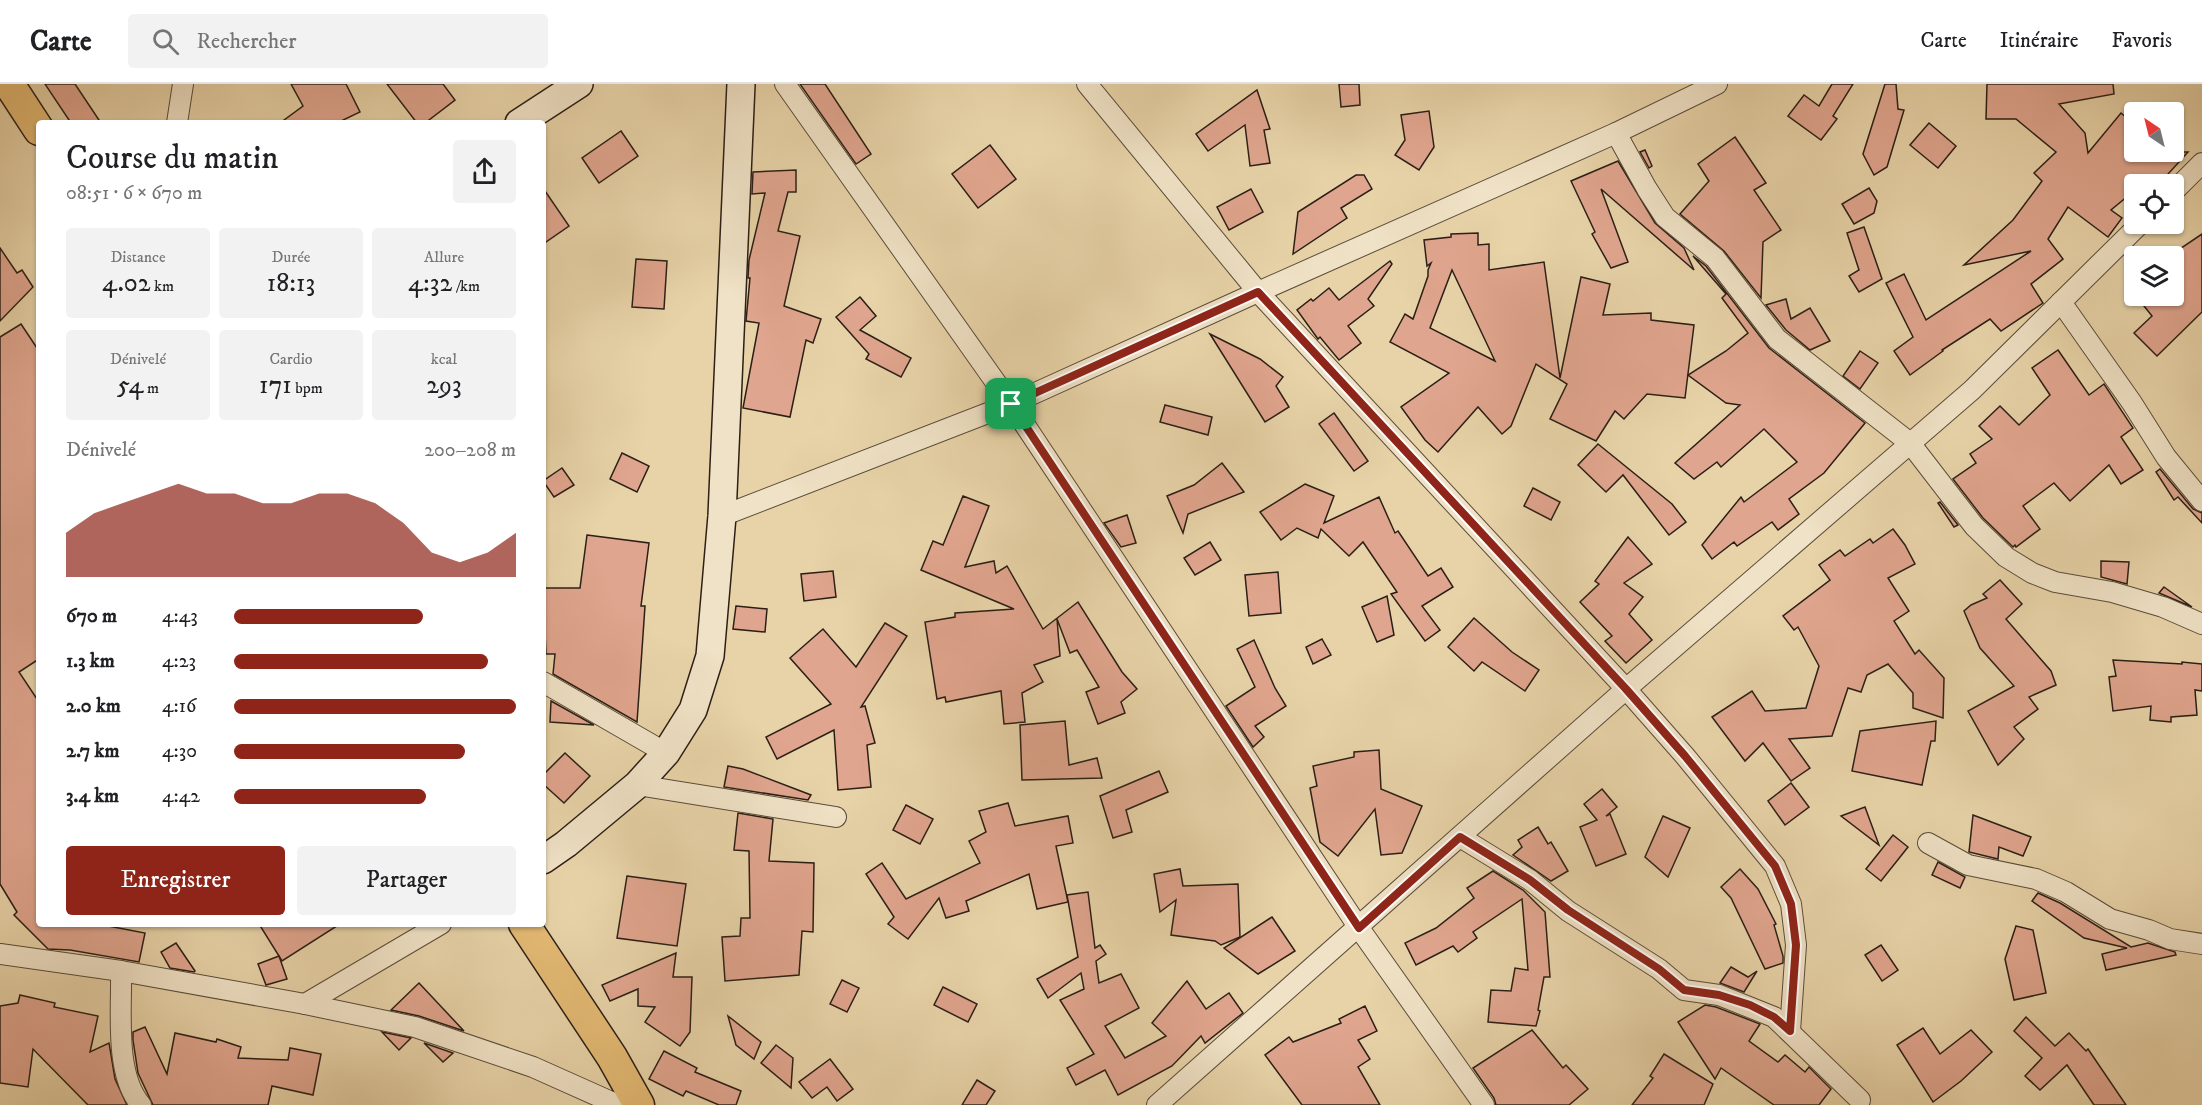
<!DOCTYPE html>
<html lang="fr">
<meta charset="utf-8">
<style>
:root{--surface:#fff;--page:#f2f2f2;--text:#202124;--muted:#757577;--line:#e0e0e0;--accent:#8f2418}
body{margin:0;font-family:"IM FELL DW Pica",serif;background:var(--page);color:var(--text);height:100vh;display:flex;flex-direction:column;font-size:22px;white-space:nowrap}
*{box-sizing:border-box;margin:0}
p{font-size:20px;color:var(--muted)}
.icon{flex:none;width:33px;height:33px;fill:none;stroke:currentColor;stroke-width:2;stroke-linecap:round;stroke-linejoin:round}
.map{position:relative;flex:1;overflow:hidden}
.details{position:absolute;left:36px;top:36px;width:510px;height:807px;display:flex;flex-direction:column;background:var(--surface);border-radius:6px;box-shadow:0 2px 4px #0004}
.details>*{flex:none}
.needle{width:39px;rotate:325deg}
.controls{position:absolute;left:2124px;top:18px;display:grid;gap:12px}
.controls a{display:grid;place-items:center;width:60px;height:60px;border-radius:6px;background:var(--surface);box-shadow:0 2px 4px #0004;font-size:30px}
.pin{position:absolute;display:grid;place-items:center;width:51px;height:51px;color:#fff;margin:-26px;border-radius:12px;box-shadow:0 3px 9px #0006}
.round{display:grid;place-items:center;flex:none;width:63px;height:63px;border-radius:6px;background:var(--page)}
.overview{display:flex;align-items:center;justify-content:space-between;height:102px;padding:0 30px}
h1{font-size:33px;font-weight:600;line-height:45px}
.metrics{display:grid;grid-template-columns:repeat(3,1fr);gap:9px;height:102px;padding:6px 30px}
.metrics div{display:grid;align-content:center;border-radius:6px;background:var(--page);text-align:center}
.metrics b{font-size:26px;font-weight:600}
.metrics small{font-size:16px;font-weight:400}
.metrics p{font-size:16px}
.chart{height:168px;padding:12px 30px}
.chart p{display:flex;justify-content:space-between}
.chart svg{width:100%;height:108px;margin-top:6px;fill:var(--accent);opacity:.7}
.action{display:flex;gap:12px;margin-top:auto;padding:12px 30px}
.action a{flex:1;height:69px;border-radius:6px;background:var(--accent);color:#fff;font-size:24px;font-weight:600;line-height:69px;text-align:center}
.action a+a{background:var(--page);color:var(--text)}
ul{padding:0 30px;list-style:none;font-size:20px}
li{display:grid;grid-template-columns:96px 72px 1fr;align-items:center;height:45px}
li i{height:15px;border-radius:8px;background:var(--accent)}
header{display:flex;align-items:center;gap:36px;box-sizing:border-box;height:84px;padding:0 30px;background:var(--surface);border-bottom:2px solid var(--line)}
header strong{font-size:28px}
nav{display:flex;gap:33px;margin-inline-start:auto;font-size:21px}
.search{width:420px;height:54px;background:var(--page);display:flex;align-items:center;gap:15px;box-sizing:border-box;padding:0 21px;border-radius:6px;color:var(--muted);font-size:22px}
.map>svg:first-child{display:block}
.building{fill:#e0a58e;stroke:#2b1f16;stroke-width:1.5;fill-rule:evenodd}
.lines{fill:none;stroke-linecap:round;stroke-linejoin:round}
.street-casing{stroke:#5a4c3a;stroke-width:22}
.secondary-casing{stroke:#2b1f16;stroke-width:30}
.primary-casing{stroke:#2b1f16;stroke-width:33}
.street{stroke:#f0e2c6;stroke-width:20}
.secondary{stroke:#f0e2c6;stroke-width:27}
.primary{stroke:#e4ba74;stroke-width:30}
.route-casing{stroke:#fff;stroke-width:12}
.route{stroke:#8f2418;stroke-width:8}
</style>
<header>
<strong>Carte</strong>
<div class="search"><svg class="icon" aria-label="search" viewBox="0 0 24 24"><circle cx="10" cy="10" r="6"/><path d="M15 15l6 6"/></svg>Rechercher</div>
<nav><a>Carte</a><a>Itinéraire</a><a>Favoris</a></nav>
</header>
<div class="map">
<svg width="2202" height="1021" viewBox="0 0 2202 1021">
<rect width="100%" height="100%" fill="#e8d3a8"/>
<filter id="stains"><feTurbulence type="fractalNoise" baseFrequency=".00333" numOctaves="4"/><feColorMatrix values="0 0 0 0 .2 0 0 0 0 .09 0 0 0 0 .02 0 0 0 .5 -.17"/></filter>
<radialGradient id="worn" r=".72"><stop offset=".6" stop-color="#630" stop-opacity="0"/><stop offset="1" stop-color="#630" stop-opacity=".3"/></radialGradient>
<g class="building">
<polygon points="45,0 75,0 101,39 71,39"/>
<polygon points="291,0 346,0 360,28 337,39 280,39 303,22"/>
<polygon points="387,0 443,0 455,16 425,39 417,39"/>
<polygon points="800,0 825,0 871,70 856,80"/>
<polygon points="1339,0 1359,0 1360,21 1341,23"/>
<polygon points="1832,0 1853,0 1833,32 1837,35 1821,56 1788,32 1804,11 1819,22"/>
<polygon points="1885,0 1896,0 1898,25 1904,26 1887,83 1874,91 1863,70"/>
<polygon points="1987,0 2113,0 2114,10 2059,20 2085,49 2088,69 2121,29 2134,40 2134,68 2188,68 2159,100 2134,100 2134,107 2111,126 2122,134 2108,153 2068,123 2048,155 2063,175 2031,200 2043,219 2001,247 1990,235 1942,266 1943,267 1910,291 1894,267 1913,253 1886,199 1904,190 1926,236 2031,167 1964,181 2013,136 2042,97 2034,89 2056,68 2016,35 1986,35"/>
<polygon points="1257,6 1270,45 1264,46 1270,79 1250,82 1245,41 1208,67 1196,50"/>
<polygon points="1429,27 1434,63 1419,86 1395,71 1405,56 1401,31"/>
<polygon points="1929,39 1956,62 1938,84 1910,61"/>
<polygon points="621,47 638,72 599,99 582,74"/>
<polygon points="1735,53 1766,99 1754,106 1781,146 1763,158 1761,214 1724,167 1680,130 1709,97 1698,80"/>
<polygon points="990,61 1016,95 978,124 952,90"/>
<polygon points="1645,66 1652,82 1649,84 1640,68"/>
<polygon points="1618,77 1655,139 1684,164 1694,186 1601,105 1628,178 1611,184 1592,150 1595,148 1571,97"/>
<polygon points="796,86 796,108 788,108 778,147 800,152 784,222 821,235 813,259 806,256 790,333 743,324 759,239 746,237 750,194 748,194 749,176 765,109 752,110 753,88"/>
<polygon points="1356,91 1364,91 1372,105 1341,124 1347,134 1293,170 1298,128"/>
<polygon points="543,104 569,142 543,160"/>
<polygon points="1869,104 1877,117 1874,129 1854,140 1842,120"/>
<polygon points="1251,105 1263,128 1229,146 1217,123"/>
<polygon points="1864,143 1882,195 1859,208 1849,192 1859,186 1847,149"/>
<path d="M1478,149v12l11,-1v26l55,-8 16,116 21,-101 29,7 -7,31 48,-2v7l43,5 -9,73 -38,-4 -23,25 -9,-8 -19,30 -46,-22 17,-35 -31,-20 -25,62 -9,8 -24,-27 -40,45 -13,-12 -24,-33 48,-34 -59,-31 15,-28 8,5 15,-43v-6l3,-7 -4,3 -3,-26 27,-3v-3zM1452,186l43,91 -65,-33z"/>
<polygon points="2202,150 2202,228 2157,272 2134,249 2152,232 2136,212 2174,212 2174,169"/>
<polygon points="0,164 17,189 22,186 33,203 0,237"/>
<polygon points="1693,172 1706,182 1769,264 1865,339 1824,389 1789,415 1799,430 1778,446 1772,438 1737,462 1734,458 1712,475 1702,461 1741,413 1744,418 1797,378 1764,345 1721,383 1717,378 1694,395 1675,379 1740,321 1726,319 1688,291 1726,267 1748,249 1722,214 1726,210"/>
<polygon points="636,175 667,177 664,225 632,223"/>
<polygon points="1390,177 1392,180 1368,215 1374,222 1348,242 1361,259 1339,276 1320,253 1318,255 1297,226 1311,215 1313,217 1329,204 1339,216"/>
<polygon points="860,213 876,232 860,246 911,274 901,293 866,275 869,270 836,233"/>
<polygon points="1786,215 1791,235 1810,224 1830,257 1810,266 1786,246 1766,221"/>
<polygon points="21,240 39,267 39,575 19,588 39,618 39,840 98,840 145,849 139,878 70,866 48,865 14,831 17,828 0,800 0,253"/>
<polygon points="1210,250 1260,275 1283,293 1276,302 1289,323 1265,338"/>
<polygon points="2058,266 2089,311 2104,300 2133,344 2121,353 2143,386 2121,400 2109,381 2070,417 2054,399 2023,422 2040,445 2016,463 2015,461 2013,463 1983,434 1953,395 1976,379 1970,370 1992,355 1979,342 2000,322 2019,341 2050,311 2032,284"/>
<polygon points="1860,267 1878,279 1860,305 1843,292"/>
<polygon points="1165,321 1212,333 1208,351 1160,338"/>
<polygon points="1334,329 1368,377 1354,387 1319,340"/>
<polygon points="1598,360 1672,420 1686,438 1669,451 1623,391 1606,408 1578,381"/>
<polygon points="622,369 649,382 637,408 610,395"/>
<polygon points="1222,379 1244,408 1188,430 1183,449 1167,412 1194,401"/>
<polygon points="562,384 574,401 554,413 543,397"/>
<polygon points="2160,385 2193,425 2202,429 2202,439 2178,413 2174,416 2156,388"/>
<polygon points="1305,400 1334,412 1324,439 1379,413 1395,449 1398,447 1428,492 1441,484 1453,503 1422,522 1440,546 1425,557 1391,510 1397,508 1363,458 1349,472 1321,445 1318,454 1297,444 1281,456 1260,428"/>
<polygon points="1533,404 1560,418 1551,436 1524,422"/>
<polygon points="963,412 989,422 965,483 994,477 996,489 1007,482 1043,545 1078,518 1122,588 1137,605 1121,618 1125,629 1098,640 1086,608 1099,603 1077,566 1070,569 1057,535 1060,572 1034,581 1043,598 1022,609 1025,638 1004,640 1001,607 946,618 945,613 937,615 925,538 955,533 955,529 1014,525 921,486 933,457 943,461"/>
<polygon points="1940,418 1958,441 1954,443 1938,419"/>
<polygon points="1127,431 1136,459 1121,463 1104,439"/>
<polygon points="1893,445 1905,461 1915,480 1888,494 1909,527 1894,537 1915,570 1919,566 1944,594 1943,634 1913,624 1913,609 1888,580 1867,591 1861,608 1848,604 1832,652 1789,655 1810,684 1791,697 1763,659 1745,677 1712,633 1752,607 1765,627 1806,624 1819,582 1798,543 1794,546 1783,532 1830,496 1819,481 1840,466 1845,472 1870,455 1873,459"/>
<polygon points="587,451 649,459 641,522 645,522 637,638 553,590 555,570 546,570 543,504 580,504"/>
<polygon points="1628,453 1652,480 1624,499 1643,513 1629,530 1652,556 1626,579 1605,557 1612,552 1580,518 1599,500 1595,497"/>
<polygon points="1210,458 1221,476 1195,491 1184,474"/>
<polygon points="2101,477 2129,478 2127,500 2101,493"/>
<polygon points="833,487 836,513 804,517 801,490"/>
<polygon points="1278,488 1281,529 1249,532 1245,491"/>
<polygon points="2000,496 2022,520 2006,535 2051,587 2056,601 2029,613 2038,625 2014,643 2024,655 1998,681 1968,627 2014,602 1980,564 1964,527 1971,521 1987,514 1983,510"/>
<polygon points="2164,503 2192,523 2159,509"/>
<polygon points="1387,512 1394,551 1377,558 1362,523"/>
<polygon points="736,522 767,525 765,548 733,545"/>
<polygon points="1474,534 1512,568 1539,586 1525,607 1482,578 1474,587 1448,563"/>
<polygon points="885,539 907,552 861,623 865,622 875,659 867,661 871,703 838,706 834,646 777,675 766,653 831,620 790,574 823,545 856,583"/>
<polygon points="1322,555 1331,571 1313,580 1306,563"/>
<polygon points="1254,556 1275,604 1286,622 1255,642 1264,653 1253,663 1226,622 1255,603 1237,565"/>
<polygon points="2113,576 2182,580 2182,578 2202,580 2202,607 2195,606 2197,631 2171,633 2171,638 2150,636 2151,622 2113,627 2109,593 2116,592"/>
<polygon points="551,617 594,641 550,638"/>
<polygon points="1065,637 1069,681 1097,674 1102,694 1022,696 1020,641"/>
<polygon points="1936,637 1935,657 1931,657 1922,701 1852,687 1860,647"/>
<polygon points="1379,666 1381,705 1422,722 1402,769 1381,771 1375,725 1338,772 1320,758 1310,704 1317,702 1313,682 1354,673 1354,668"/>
<polygon points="565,669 590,692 564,719 543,700 543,691"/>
<polygon points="728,682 743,685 811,711 808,716 724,703"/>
<polygon points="1159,687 1168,708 1126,726 1132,748 1113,754 1100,712"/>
<polygon points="1791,699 1809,723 1785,741 1768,717"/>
<polygon points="1602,705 1617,723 1606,732 1610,730 1626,770 1596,782 1580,743 1597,736 1584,720"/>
<polygon points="1008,719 1015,742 1068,732 1073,759 1056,762 1068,818 1037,825 1029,790 966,817 969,827 946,834 939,814 908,855 888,840 894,833 866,790 882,779 906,815 980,779 969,757 986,748 979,727"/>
<polygon points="906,721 933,735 920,760 893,746"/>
<polygon points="1865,723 1879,761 1841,732"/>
<polygon points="738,729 773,735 769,777 814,779 813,848 802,847 799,891 725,897 722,853 740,852 741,834 750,834 749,767 734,766"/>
<polygon points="1973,731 2031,753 2023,772 1999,763 1998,775 1969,768"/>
<polygon points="1663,732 1690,744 1668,793 1645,773"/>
<polygon points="1538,743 1548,760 1551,758 1568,787 1551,797 1513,771 1522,763 1518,756"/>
<polygon points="1893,751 1908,763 1881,797 1866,785"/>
<polygon points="1938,778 1965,793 1960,804 1932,791"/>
<polygon points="1180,785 1183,802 1238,800 1240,853 1221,861 1215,857 1171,851 1176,816 1160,828 1154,790"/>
<polygon points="1740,785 1758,805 1776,840 1774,841 1783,872 1783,879 1765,885 1731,814 1721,803"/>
<polygon points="1493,787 1523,806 1545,828 1550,893 1544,893 1538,926 1540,927 1536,942 1488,938 1491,906 1511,907 1515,884 1528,886 1522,815 1473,848 1477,854 1458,868 1453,862 1416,881 1405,859 1436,844 1474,814 1467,804"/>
<polygon points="627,792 686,800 677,862 617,854"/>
<polygon points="1088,808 1095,864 1100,861 1106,870 1096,877 1099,899 1121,890 1139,924 1105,942 1125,974 1166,952 1152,939 1187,897 1206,925 1229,909 1243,929 1205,959 1201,952 1172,982 1118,1011 1105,986 1076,1001 1067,984 1094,970 1060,916 1084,905 1081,889 1048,914 1037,895 1078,873 1067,811"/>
<polygon points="2038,809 2060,819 2131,863 2148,859 2175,868 2176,871 2106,886 2102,870 2127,864 2084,854 2032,817"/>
<polygon points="1272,833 1295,867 1258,890 1224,864"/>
<polygon points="259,840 340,840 282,877"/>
<polygon points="2016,842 2033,846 2046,909 2014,916 2005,875"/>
<polygon points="176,859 195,887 194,888 170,884 161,868"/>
<polygon points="1881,861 1898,886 1882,897 1865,871"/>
<polygon points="676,869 673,893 692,893 690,948 680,962 645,938 655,923 638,922 638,905 610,917 602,901"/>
<polygon points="279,872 287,895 266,901 258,880"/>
<polygon points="1731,883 1748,893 1757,887 1744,908 1720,899"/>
<polygon points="842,896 859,904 847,928 830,920"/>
<polygon points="419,899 464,947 419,932 391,926"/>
<polygon points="943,903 977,920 968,938 934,921"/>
<polygon points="20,911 55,919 54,923 98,932 90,968 109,959 115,995 127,1021 88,1021 33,965 28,1003 0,999 0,922 18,919"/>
<polygon points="1705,921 1716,923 1760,940 1749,957 1778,978 1785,971 1805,988 1809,983 1831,1005 1819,1021 1774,1021 1721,984 1715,995 1678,938"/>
<polygon points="1365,922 1377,947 1358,956 1370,975 1358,983 1380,1021 1302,1021 1265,971 1289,953 1293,958 1341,939 1339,935"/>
<polygon points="728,932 761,958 754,975 736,961"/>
<polygon points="2026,933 2055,962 2069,949 2086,967 2088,965 2126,1021 2094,1021 2067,981 2040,1006 2025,992 2042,974 2014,947"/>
<polygon points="145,943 167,990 175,949 216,958 217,955 241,963 238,974 288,976 290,964 321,970 313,1011 272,1002 268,1021 153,1021 138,989 133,956 133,948"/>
<polygon points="1923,944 1940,970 1971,946 1992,968 1961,997 1933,1018 1897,961"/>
<polygon points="1532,946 1563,984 1566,981 1588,1005 1569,1021 1496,1021 1494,1014 1473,984"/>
<polygon points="382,948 411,954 399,966"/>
<polygon points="424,959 453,969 443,978"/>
<polygon points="776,961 793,974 791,1004 761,979"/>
<polygon points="664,967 697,984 695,988 741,1007 736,1021 719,1021 686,1007 683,1012 649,995"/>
<polygon points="1664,970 1713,1000 1704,1021 1632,1021 1653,994 1650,992"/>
<polygon points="830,975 853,1005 837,1017 827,1003 812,1014 799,998"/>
<polygon points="977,996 995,1007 986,1021 962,1021"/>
</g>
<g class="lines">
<g class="street-casing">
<g id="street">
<polyline points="785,0 1011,320 1359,844 1484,1021"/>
<polyline points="1087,0 1258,208 1626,605 1685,672 1775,782 1791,820 1796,861 1790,947"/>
<polyline points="177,39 183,0"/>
<polyline points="1616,49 1647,105 1665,133 1715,174 1777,255 1910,359 1974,442 2006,473 2032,489 2055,498 2112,508 2163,523 2202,540"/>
<polyline points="2174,107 2202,79"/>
<polyline points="2061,218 2132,319 2166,373 2202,417"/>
<polyline points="722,432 1011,320 1258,208 1616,49 1717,0"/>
<polyline points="543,598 666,669"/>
<polyline points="637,701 836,733"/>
<polyline points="1460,753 1530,796 1568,827 1659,885 1684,906 1719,911 1774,933 1860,1016"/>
<polyline points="1928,759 1968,781 2036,795 2066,808 2110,835 2149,846 2170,855 2202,860"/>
<polyline points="0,870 121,887 305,920 415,943 533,983 618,1021"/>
<path d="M121,887c1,39 -7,103 20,134"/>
<polyline points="305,920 441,840"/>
<polyline points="1157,1021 1626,605 1972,306 2140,140"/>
</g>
</g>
<g class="secondary-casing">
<g id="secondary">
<polyline points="519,39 579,0"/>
<polyline points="543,776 566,760 637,701 666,669 693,626 710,572 722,432 741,0"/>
</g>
</g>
<g class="primary-casing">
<g id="primary">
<polyline points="9,0 39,46"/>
<polyline points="524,840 612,973 639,1021"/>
</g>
</g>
<use href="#street" class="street"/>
<use href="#secondary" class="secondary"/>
<use href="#primary" class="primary"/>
</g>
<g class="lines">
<g class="route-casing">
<polygon id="route" points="1258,208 1626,605 1685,672 1775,782 1791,820 1796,861 1790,947 1774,933 1750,921 1719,911 1684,906 1659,885 1568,826 1530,796 1460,753 1359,844 1011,320"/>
</g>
<use href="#route" class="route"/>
</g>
<rect width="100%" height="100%" filter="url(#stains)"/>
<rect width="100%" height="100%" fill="url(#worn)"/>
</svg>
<div class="controls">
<a><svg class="needle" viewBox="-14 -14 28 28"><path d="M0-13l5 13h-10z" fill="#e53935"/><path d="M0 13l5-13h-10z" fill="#757577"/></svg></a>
<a><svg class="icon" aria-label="locate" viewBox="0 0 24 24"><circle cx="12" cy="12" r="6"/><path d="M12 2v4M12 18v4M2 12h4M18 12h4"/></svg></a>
<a><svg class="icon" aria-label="layers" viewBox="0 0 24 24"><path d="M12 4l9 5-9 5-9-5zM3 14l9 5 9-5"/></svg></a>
</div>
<div class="pin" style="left:1011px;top:320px;background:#1e9e55"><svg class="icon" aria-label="arrive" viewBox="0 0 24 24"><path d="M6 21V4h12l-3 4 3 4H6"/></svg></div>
<section class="details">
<div class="overview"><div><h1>Course du matin</h1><p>08:51 · 6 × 670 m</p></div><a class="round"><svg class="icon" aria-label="share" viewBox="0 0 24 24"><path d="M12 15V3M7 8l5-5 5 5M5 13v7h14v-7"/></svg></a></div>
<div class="metrics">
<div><p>Distance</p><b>4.02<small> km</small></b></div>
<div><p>Durée</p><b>18:13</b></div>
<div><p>Allure</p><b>4:32<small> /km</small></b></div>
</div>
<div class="metrics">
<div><p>Dénivelé</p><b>54<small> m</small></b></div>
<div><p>Cardio</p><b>171<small> bpm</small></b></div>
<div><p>kcal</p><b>293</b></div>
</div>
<div class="chart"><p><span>Dénivelé</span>200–208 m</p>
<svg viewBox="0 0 160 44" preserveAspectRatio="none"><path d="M0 44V26L10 18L20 14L30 10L40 6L50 10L60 10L70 14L80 14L90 10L100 10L110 14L120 22L130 34L140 38L150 34L160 26V44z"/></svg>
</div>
<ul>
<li><b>670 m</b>4:43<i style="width:67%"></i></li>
<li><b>1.3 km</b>4:23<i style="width:90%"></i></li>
<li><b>2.0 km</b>4:16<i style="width:100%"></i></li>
<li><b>2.7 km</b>4:30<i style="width:82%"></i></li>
<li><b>3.4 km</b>4:42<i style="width:68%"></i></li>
</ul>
<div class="action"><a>Enregistrer</a><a>Partager</a></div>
</section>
</div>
